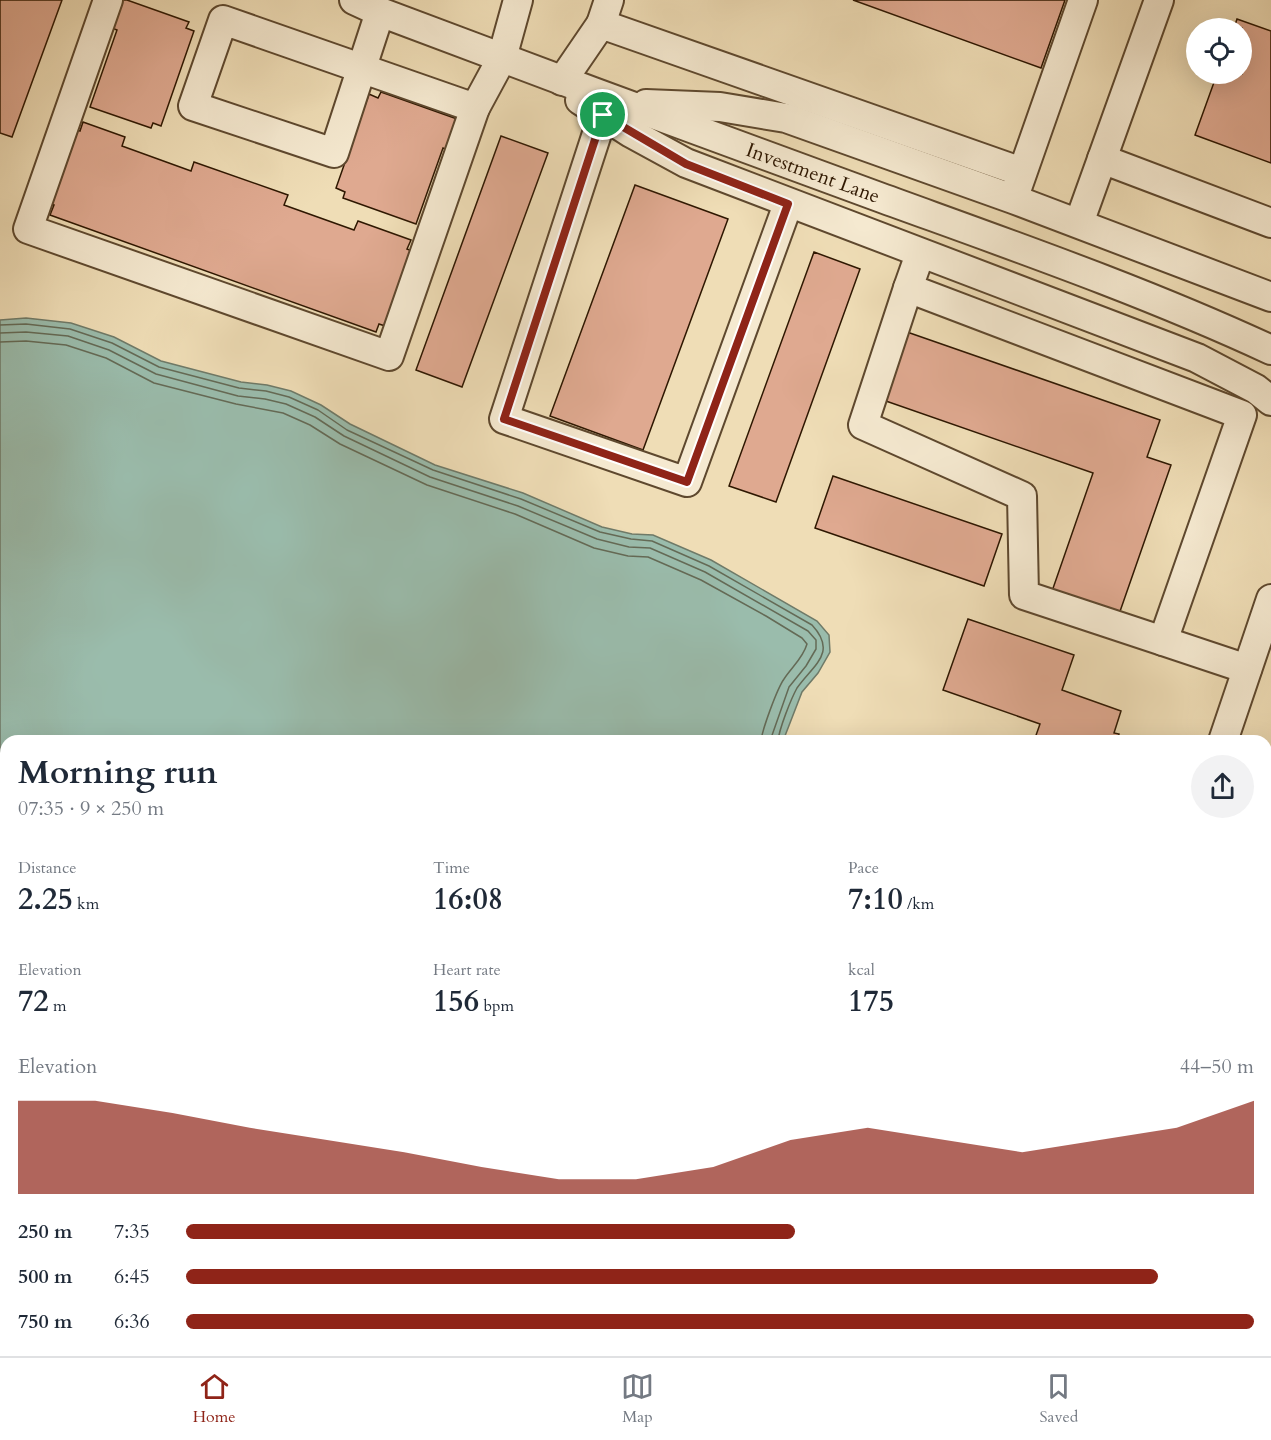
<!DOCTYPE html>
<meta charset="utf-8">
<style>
:root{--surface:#fff;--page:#f2f2f3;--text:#1f2937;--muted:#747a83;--line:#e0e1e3;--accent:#8f2418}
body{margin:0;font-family:Cardo,serif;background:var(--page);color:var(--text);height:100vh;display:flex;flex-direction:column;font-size:22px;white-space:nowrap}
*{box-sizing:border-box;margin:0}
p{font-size:20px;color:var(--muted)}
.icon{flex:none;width:33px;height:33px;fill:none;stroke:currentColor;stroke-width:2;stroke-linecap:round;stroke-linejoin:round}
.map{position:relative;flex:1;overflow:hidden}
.drawer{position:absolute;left:0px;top:735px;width:1272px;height:621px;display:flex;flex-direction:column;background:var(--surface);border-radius:18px 18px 0 0;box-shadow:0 6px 24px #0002}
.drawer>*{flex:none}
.buttons{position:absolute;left:1186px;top:18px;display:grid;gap:12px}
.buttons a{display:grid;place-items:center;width:66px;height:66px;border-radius:50%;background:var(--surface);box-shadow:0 6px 24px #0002;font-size:30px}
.pin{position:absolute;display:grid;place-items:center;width:51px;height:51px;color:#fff;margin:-26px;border:3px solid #fff;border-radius:50%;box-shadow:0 2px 6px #0007}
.round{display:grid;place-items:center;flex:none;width:63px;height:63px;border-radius:32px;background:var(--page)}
.overview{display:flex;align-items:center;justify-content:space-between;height:102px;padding:0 18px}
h1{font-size:33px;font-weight:600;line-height:45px}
.stats{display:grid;grid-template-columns:repeat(3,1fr);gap:9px;height:102px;padding:6px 18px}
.stats div{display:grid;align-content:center}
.stats b{font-size:30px;font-weight:600}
.stats small{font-size:16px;font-weight:400}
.stats p{font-size:16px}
.chart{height:168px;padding:12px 18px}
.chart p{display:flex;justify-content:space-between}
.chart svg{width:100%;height:108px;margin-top:6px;fill:var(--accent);opacity:.7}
ul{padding:0 18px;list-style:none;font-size:20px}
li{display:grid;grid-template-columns:96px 72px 1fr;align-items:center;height:45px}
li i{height:15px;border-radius:8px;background:var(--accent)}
.tab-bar{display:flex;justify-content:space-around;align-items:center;height:84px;border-top:2px solid var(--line);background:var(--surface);font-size:16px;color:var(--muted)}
.tab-bar a{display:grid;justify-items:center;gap:3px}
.tab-bar .active{color:var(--accent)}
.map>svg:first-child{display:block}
.water{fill:#9abcac;stroke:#6f7a68;stroke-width:1.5}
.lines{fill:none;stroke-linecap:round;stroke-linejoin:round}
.shore{stroke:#646a56;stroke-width:1.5}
.building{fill:#dfa990;stroke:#2e1701;stroke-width:1.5}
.minor-casing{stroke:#5e482e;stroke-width:32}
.highway-casing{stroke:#2e1701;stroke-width:36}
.minor{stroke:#f5e9d0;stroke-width:28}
.highway{stroke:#e8be7b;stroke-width:33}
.route-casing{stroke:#fff;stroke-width:12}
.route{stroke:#8f2418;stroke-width:8}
.labels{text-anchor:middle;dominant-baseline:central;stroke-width:6;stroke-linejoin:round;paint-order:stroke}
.street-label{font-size:20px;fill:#2e1701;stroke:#f5e9d0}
</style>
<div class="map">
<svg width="1271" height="1356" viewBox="0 0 1271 1356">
<rect width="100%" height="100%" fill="#efddb6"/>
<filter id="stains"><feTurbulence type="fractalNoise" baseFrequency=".00333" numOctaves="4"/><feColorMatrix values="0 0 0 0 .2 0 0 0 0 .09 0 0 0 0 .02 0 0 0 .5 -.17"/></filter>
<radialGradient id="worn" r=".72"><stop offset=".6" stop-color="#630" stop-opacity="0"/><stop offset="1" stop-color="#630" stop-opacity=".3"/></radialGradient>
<polygon class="water" points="26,318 71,323 114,337 161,361 241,382 267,385 291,391 321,405 350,424 435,465 523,493 602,527 632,534 653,535 711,560 817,621 829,635 830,652 818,673 802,692 783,741 6,741 6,820 0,818 0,320"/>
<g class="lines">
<g class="shore">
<path d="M0,325l26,-1 44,5 42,14 47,24 80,21 27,3 23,6 29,13 29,20 86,40 88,29 79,33 31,7 21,2 57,25 103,59c26,28 1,40 -15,63 -6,11 -18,41 -19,53"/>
<polyline points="0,333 26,332 68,336 109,350 156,374 238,396 265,399 286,404 315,417 344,436 430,477 518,506 597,539 629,547 650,548 705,572 808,631 816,640 816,649 806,666 789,687 770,741"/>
<path d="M0,342l26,-1 40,4 40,13 48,25 82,21 47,9 27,12 30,19 87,41 88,29 79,34 34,8 20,1 53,23 65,36 36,22 5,6c-4,14 -15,23 -23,35 -7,10 -22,51 -23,62"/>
</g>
</g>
<g class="building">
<polygon points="0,0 62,0 12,137 0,133"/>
<polygon points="119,0 127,0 189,22 186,28 194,31 161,126 153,123 151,128 90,107 117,30 109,27"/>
<polygon points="853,0 1065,0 1041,68"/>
<polygon points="1237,19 1271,31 1271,163 1195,135 1217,74 1242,74 1242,28 1234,28"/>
<polygon points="381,92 460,120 450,151 443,148 416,224 343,198 345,192 336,188 369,94 378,98"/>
<polygon points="83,122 125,137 122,146 191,171 194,162 288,195 284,205 354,230 358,221 411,240 407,249 415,252 388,327 379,324 376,332 50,215 54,205 45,202 72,128 80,131"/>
<polygon points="501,136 548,153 462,387 416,370"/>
<polygon points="635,185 728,219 643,450 550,416"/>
<polygon points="814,252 860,269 776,502 729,486"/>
<polygon points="907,332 1160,420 1147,457 1171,465 1117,620 1050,597 1093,473 883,400"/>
<polygon points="833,476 1002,534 984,586 815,528"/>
<polygon points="968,619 1074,655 1062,690 1121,711 1114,733 1119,734 1117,741 1034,741 1040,724 943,690"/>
<polygon points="0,873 6,875 6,982 0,980"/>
</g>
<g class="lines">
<g class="minor-casing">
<g id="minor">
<polyline points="108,0 28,229 389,356 475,108"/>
<path d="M354,0l26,12c166,63 332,124 499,185 132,48 265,94 392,153"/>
<polyline points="380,12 334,153 193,106 223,20 475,108 502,58 518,0"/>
<polyline points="601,24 609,0"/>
<polyline points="562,81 601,24 1022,172"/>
<polyline points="580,100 631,133 686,163 1197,358 1256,389 1271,401"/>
<polyline points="646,104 720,107 786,118 1013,199 1271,297"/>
<polyline points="603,115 504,419 687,482 788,204"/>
<polyline points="1102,159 1159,0"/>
<polyline points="1016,191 1083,0"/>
<polyline points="1079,223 1102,159 1271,223"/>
<polyline points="920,254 908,288 1242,415 1163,641 1247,669"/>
<polyline points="908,288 863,425 1022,496 1024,595 1163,641"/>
<polyline points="1223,741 1271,599"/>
<polyline points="0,1039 6,1021"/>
<polyline points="0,1159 6,1161"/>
<polyline points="536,1350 553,1356"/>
<polyline points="791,1350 809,1356"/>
<polyline points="591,1356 593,1350"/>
<polyline points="895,1356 902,1350"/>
<polyline points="999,1356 1001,1350"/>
</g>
</g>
<g class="highway-casing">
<g id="highway">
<polyline points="1266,1056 1271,1041"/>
<polyline points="1165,1356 1167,1350"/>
</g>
</g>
<use href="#minor" class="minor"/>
<use href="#highway" class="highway"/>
</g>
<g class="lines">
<g class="route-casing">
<polygon id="route" points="603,115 686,164 788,204 687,482 504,419"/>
</g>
<use href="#route" class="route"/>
</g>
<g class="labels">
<g class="street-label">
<text transform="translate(813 173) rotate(20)">Investment Lane</text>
</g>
</g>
<rect width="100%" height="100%" filter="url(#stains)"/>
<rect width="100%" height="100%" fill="url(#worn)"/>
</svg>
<div class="buttons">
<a><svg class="icon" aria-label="locate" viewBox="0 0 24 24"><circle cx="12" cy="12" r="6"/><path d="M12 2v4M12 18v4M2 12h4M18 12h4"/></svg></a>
</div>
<div class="pin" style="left:603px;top:115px;background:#1e9e55"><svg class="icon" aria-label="arrive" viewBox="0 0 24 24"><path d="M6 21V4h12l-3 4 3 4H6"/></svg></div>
<section class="drawer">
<div class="overview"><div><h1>Morning run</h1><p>07:35 · 9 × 250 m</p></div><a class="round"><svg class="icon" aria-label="share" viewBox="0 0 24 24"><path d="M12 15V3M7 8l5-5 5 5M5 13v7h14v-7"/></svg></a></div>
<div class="stats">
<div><p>Distance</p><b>2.25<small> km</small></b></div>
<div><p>Time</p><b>16:08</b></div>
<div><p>Pace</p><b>7:10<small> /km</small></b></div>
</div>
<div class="stats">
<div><p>Elevation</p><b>72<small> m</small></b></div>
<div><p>Heart rate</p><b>156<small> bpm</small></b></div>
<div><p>kcal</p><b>175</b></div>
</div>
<div class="chart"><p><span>Elevation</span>44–50 m</p>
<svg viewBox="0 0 160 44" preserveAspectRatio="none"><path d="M0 44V6L10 6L20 11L30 17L40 22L50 27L60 33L70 38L80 38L90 33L100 22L110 17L120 22L130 27L140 22L150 17L160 6V44z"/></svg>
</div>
<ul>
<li><b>250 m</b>7:35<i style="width:57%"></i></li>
<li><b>500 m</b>6:45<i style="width:91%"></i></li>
<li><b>750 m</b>6:36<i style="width:100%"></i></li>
</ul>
</section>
</div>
<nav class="tab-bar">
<a class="active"><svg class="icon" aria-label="home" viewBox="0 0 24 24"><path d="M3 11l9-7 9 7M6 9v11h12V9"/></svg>Home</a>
<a><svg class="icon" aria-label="map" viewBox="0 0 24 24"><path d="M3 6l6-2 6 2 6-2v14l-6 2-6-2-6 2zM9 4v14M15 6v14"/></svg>Map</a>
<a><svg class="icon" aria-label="saved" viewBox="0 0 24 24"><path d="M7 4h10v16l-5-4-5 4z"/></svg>Saved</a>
</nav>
